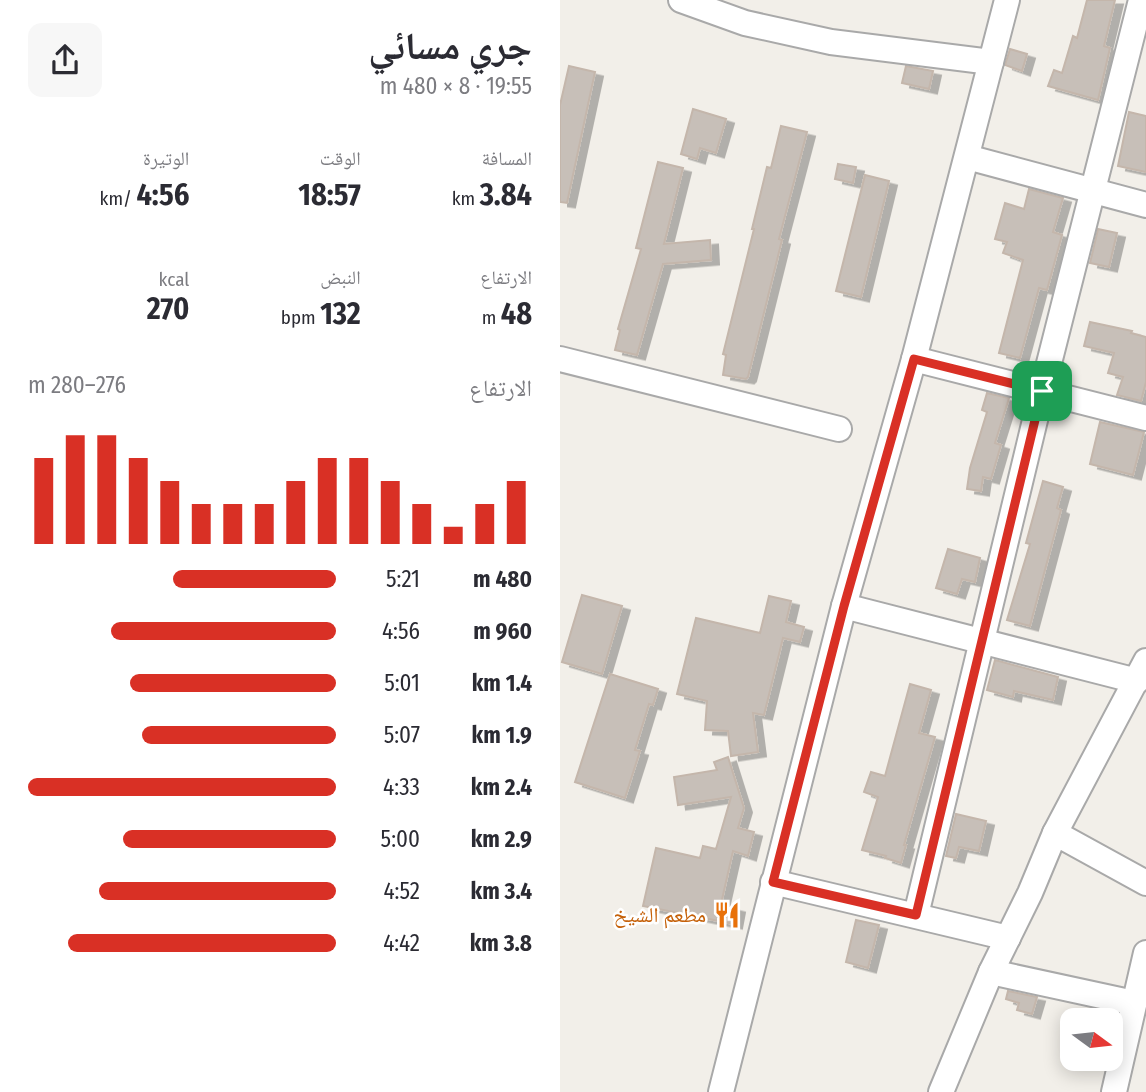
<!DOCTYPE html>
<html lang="ar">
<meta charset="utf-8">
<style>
:root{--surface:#fff;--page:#f7f7f7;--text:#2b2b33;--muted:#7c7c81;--accent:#d93025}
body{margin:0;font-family:"Fira Sans Condensed","Noto Naskh Arabic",sans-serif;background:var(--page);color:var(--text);direction:rtl;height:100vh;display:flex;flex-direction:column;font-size:26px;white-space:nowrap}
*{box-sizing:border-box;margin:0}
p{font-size:23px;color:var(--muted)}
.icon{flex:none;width:38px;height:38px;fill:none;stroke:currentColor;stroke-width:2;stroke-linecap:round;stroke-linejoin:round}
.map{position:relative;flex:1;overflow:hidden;direction:ltr}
.drawer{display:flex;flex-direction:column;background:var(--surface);width:560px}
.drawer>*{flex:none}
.needle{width:46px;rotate:105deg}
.buttons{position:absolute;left:500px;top:1008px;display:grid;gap:14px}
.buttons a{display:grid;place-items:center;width:63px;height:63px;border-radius:14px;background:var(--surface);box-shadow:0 4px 18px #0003;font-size:35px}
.pin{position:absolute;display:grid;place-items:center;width:60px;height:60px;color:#fff;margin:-30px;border-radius:14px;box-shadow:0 4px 10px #0006}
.round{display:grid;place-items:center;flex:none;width:74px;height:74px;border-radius:14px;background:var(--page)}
.headline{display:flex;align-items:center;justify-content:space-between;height:119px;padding:0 28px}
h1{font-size:38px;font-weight:700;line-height:52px}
.figures{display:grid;grid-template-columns:repeat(3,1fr);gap:10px;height:119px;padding:7px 28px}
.figures div{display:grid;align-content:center}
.figures b{font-size:30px;font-weight:700}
.figures small{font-size:19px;font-weight:400}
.figures p{font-size:19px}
.chart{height:196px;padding:14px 28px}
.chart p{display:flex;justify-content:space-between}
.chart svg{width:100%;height:126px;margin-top:7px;stroke:var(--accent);stroke-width:6}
ul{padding:0 28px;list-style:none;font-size:23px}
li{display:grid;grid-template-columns:112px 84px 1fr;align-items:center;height:52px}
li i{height:18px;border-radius:9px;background:var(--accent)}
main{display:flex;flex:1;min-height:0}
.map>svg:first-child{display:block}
.building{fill:#c7bfb8;stroke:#c4b6ab;stroke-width:2;filter:url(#shadow)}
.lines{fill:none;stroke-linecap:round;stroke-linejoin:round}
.minor-casing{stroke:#a9a9a9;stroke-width:28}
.minor{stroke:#fff;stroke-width:24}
.route-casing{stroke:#fff;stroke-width:14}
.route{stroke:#d93025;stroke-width:9}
.labels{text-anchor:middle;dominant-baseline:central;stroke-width:5;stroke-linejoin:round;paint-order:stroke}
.food-label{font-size:21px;fill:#c56008;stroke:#fff;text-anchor:end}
</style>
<main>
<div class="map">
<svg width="586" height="1092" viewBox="0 0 586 1092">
<defs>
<filter id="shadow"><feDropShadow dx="8" dy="4.5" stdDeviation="0" flood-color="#0004"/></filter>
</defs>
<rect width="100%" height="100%" fill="#f2efe9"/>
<g class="building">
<polygon points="527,0 555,0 544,46 550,48 538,100 488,86 494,70 502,73 513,36 517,38"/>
<polygon points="450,49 467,54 462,71 445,65"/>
<polygon points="9,66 35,72 7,203 0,202 0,105"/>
<polygon points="346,66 373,71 369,89 342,83"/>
<polygon points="133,109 166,119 156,153 140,148 137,159 121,154"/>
<polygon points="569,112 586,116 586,172 558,166"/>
<polygon points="221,126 247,132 219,239 222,240 188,377 186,379 163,375 166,355 163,354 194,229 192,229 207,167 211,168"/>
<polygon points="98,162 123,168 104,244 150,240 151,260 103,264 77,355 55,350 60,330 58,329 81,249 76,248"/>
<polygon points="278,164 296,167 293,183 275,179"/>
<polygon points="305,175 329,181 301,297 276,291"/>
<polygon points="469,189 503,198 493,232 502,235 487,290 479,288 460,358 439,353 463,260 443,253 447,242 435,239 445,203 464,209"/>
<polygon points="538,229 557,233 549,267 530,263"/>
<polygon points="530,322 572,331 571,333 586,337 586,382 581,401 557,395 563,377 548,373 554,353 524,346"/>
<polygon points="427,393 449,398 435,443 441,445 431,479 423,477 421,491 407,489 410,468 427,412 422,410"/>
<polygon points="540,422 584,432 573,475 530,464"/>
<polygon points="483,481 503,487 497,508 501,510 470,626 447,620 470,544 466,543"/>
<polygon points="388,549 420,558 415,582 402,579 397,594 376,588"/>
<polygon points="22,595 62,606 42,674 2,662"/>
<polygon points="209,596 231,601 226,622 244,627 240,642 223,638 204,715 193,713 198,752 171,756 168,731 145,730 147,701 117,694 136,618 200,633"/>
<polygon points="435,660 498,677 493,700 454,691 453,697 427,690"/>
<polygon points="50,674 98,689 93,705 89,704 75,750 80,751 65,798 15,782"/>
<polygon points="350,684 371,690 359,733 375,737 344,845 346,845 341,863 325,858 326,856 302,850 318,797 304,792 311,772 325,776"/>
<polygon points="168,757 184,808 178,828 194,832 188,856 173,851 161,904 177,908 174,924 83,906 96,848 140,858 143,846 156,849 171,797 118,805 114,777 157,770 154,762"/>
<polygon points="396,814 426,821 419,851 399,847 396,858 386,856"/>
<polygon points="296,920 319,925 308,968 286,962"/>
<polygon points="448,991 477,997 472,1014 457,1010 459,1003 446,999"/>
</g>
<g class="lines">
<g class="minor-casing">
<g id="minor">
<polyline points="121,0 185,23 271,42 431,62"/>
<polyline points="407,157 586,205"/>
<polyline points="0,359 279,429"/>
<polyline points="354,359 586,418"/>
<polyline points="284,606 577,681"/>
<polyline points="495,833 586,883"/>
<polyline points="213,882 448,938"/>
<polyline points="356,915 482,391 581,0"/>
<polyline points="431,972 574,1003"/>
<polyline points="161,1092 284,606 354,359 447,0"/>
<polyline points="381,1092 431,972 470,893 495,833 586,661"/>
<polyline points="554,1092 586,953"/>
</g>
</g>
<use href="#minor" class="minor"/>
</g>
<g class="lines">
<g class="route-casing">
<polygon id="route" points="354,359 482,391 356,915 213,882 284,606"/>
</g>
<use href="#route" class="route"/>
</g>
<defs>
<g id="restaurant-bare" transform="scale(2.1)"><path d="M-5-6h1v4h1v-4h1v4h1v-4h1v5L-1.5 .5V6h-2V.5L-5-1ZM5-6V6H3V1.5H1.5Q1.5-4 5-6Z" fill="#e8710a" stroke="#fff" stroke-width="2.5" paint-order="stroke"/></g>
</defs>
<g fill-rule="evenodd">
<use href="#restaurant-bare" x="167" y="915"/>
</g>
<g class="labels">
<g class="food-label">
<text x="146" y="915">مطعم الشيخ</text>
</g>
</g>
</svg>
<div class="buttons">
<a><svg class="needle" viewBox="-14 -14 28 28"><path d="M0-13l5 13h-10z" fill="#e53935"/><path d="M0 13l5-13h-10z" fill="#7c7c81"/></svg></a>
</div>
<div class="pin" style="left:482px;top:391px;background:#1e9e55"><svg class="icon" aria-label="arrive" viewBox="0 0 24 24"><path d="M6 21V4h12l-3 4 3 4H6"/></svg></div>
</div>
<section class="drawer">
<div class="headline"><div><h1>جري مسائي</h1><p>19:55 · 8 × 480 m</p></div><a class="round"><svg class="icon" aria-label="share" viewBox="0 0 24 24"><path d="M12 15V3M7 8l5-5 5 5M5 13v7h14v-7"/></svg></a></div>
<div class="figures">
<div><p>المسافة</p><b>3.84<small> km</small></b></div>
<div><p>الوقت</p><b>18:57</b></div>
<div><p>الوتيرة</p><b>4:56<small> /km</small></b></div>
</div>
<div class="figures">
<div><p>الارتفاع</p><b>48<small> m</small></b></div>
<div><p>النبض</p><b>132<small> bpm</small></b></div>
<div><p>kcal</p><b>270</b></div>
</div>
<div class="chart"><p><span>الارتفاع</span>276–280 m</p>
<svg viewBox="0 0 160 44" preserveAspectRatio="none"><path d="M5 44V14M15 44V6M25 44V6M35 44V14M45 44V22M55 44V30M65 44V30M75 44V30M85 44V22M95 44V14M105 44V14M115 44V22M125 44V30M135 44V38M145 44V30M155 44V22"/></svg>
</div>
<ul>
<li><b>480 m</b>5:21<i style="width:53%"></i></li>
<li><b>960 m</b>4:56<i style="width:73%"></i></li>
<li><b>1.4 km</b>5:01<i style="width:67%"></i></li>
<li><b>1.9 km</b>5:07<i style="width:63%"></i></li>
<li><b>2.4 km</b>4:33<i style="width:100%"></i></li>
<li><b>2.9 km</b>5:00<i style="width:69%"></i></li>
<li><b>3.4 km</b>4:52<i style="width:77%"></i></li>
<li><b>3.8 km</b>4:42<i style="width:87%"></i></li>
</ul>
</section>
</main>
